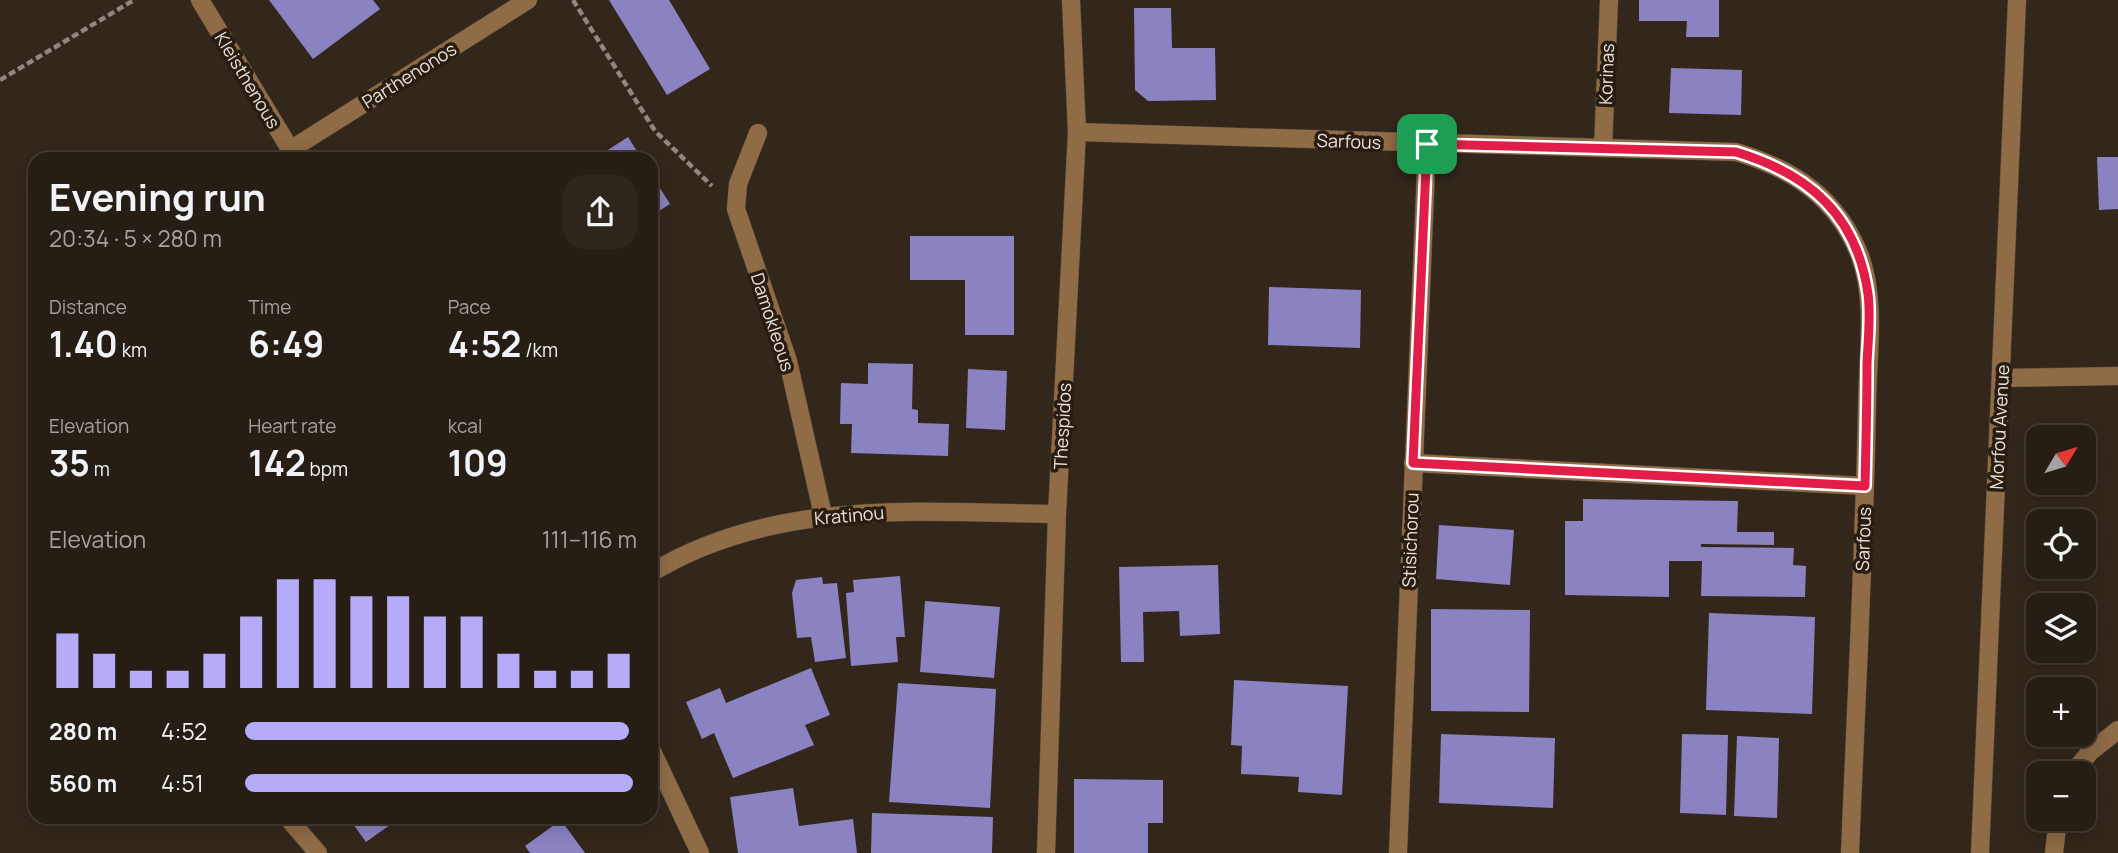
<!DOCTYPE html>
<meta charset="utf-8">
<style>
:root{--surface:#261d14;--page:#2e261d;--text:#f1f3f6;--muted:#a4a2a0;--line:#423b34;--accent:#b6abf8}
body{margin:0;font-family:Manrope,sans-serif;background:var(--page);color:var(--text);height:100vh;display:flex;flex-direction:column;font-size:26px;white-space:nowrap}
*{box-sizing:border-box;margin:0}
p{font-size:23px;color:var(--muted)}
.icon{flex:none;width:38px;height:38px;fill:none;stroke:currentColor;stroke-width:2;stroke-linecap:round;stroke-linejoin:round}
.map{position:relative;flex:1;overflow:hidden}
.side{position:absolute;left:28px;top:152px;width:630px;height:672px;display:flex;flex-direction:column;background:var(--surface);border-radius:21px;box-shadow:0 4px 18px #0003,0 0 0 2px var(--line)}
.side>*{flex:none}
.needle{width:46px;rotate:52deg}
.buttons{position:absolute;left:2026px;top:425px;display:grid;gap:14px}
.buttons a{display:grid;place-items:center;width:70px;height:70px;border-radius:14px;background:var(--surface);box-shadow:0 4px 18px #0003,0 0 0 2px var(--line);font-size:35px}
.pin{position:absolute;display:grid;place-items:center;width:60px;height:60px;color:#fff;margin:-30px;border-radius:14px;box-shadow:0 4px 10px #0006}
.round{display:grid;place-items:center;flex:none;width:74px;height:74px;border-radius:21px;background:var(--page)}
.headline{display:flex;align-items:center;justify-content:space-between;height:119px;padding:0 21px}
h1{font-size:38px;font-weight:700;line-height:52px}
.metrics{display:grid;grid-template-columns:repeat(3,1fr);gap:10px;height:119px;padding:7px 21px}
.metrics div{display:grid;align-content:center}
.metrics b{font-size:35px;font-weight:700}
.metrics small{font-size:19px;font-weight:400}
.metrics p{font-size:19px}
.chart{height:196px;padding:14px 21px}
.chart p{display:flex;justify-content:space-between}
.chart svg{width:100%;height:126px;margin-top:7px;stroke:var(--accent);stroke-width:6}
ul{padding:0 21px;list-style:none;font-size:23px}
li{display:grid;grid-template-columns:112px 84px 1fr;align-items:center;height:52px}
li i{height:18px;border-radius:9px;background:var(--accent)}
.map>svg:first-child{display:block}
.building{fill:#8b82c2}
.lines{fill:none;stroke-linecap:round;stroke-linejoin:round}
.minor-casing{stroke:#50453a;stroke-width:19}
.path{stroke:#91877d;stroke-width:4.5;stroke-dasharray:7 3.5;stroke-linecap:butt}
.minor{stroke:#8f6b46;stroke-width:18}
.route-casing{stroke:#fff;stroke-width:14}
.route{stroke:#e11d48;stroke-width:9}
.labels{text-anchor:middle;dominant-baseline:central;stroke-width:7;stroke-linejoin:round;paint-order:stroke}
.street-label{font-size:18px;fill:#eae2da;stroke:#291d11}
</style>
<div class="map">
<svg width="2118" height="853" viewBox="0 0 2118 853">
<rect width="100%" height="100%" fill="#33271b"/>
<g class="building">
<polygon points="269,0 373,0 380,9 313,59"/>
<polygon points="609,0 669,0 710,69 667,95"/>
<polygon points="1639,0 1719,0 1719,37 1686,37 1687,21 1639,21"/>
<polygon points="1134,8 1171,8 1172,48 1215,48 1216,100 1148,101 1135,90"/>
<polygon points="1671,68 1742,70 1741,115 1669,113"/>
<polygon points="628,137 642,159 594,159"/>
<polygon points="2097,157 2118,157 2118,209 2099,210"/>
<polygon points="651,174 670,204 651,216"/>
<polygon points="910,236 1014,236 1014,335 965,335 965,280 910,280"/>
<polygon points="1269,287 1361,290 1360,348 1268,345"/>
<polygon points="868,363 913,364 912,409 918,410 918,423 949,424 948,456 851,453 852,424 840,424 841,383 868,384"/>
<polygon points="968,369 1007,371 1005,430 966,428"/>
<polygon points="1583,499 1738,501 1737,532 1774,532 1774,545 1701,544 1701,547 1794,548 1793,565 1806,566 1805,597 1701,596 1702,561 1669,561 1669,597 1565,595 1565,521 1583,521"/>
<polygon points="1439,525 1514,530 1510,585 1436,579"/>
<polygon points="1218,565 1220,634 1180,636 1179,611 1143,612 1144,662 1121,662 1119,567"/>
<polygon points="900,576 905,637 896,637 898,662 851,666 846,593 854,592 853,580"/>
<polygon points="822,577 823,584 837,583 846,658 815,662 811,637 797,638 792,593 796,580"/>
<polygon points="925,601 1000,607 994,678 920,672"/>
<polygon points="1431,609 1530,610 1529,712 1431,711"/>
<polygon points="1709,613 1815,617 1812,714 1706,710"/>
<polygon points="811,668 830,715 805,725 814,745 733,778 714,733 702,739 686,702 720,688 726,703"/>
<polygon points="1234,680 1348,686 1342,795 1298,792 1299,777 1241,774 1242,746 1231,745"/>
<polygon points="898,683 996,689 990,808 889,802"/>
<polygon points="1441,734 1555,738 1553,808 1439,803"/>
<polygon points="1682,734 1728,735 1726,815 1680,813"/>
<polygon points="1737,736 1779,738 1777,818 1734,816"/>
<polygon points="1074,779 1163,780 1163,823 1148,823 1148,853 1074,853"/>
<polygon points="793,788 799,826 853,819 857,853 738,853 730,797"/>
<polygon points="872,813 993,817 992,853 871,853"/>
<polygon points="348,817 401,817 366,842"/>
<polygon points="561,820 585,853 530,853 525,846"/>
</g>
<g class="lines">
<g class="minor-casing">
<g id="minor">
<polyline points="200,0 296,159"/>
<path d="M1077,132l659,20c57,17 101,45 124,104 17,46 7,104 7,153 -3,148 -11,296 -17,444"/>
<polyline points="758,133 738,184 736,209 788,361 823,515"/>
<polyline points="1603,148 1609,0"/>
<polyline points="290,150 528,0"/>
<polyline points="2001,378 2118,376"/>
<polyline points="1413,463 1865,486"/>
<path d="M651,573c123,-75 269,-61 406,-59"/>
<polyline points="651,749 700,853"/>
<polyline points="2072,774 2090,752 2118,730"/>
<polyline points="287,817 318,853"/>
<polyline points="1046,853 1057,514 1077,132 1071,0"/>
<polyline points="1398,853 1427,144"/>
<polyline points="1980,853 2017,0"/>
<polyline points="2054,853 2058,819"/>
</g>
</g>
<g class="path">
<polyline points="573,0 655,131 712,186"/>
<polyline points="0,80 134,0"/>
</g>
<use href="#minor" class="minor"/>
</g>
<g class="lines">
<g class="route-casing">
<path id="route" d="M1427,144l309,8c73,22 121,63 132,142 3,22 0,47 -1,69 0,41 -1,82 -2,123l-452,-23z"/>
</g>
<use href="#route" class="route"/>
</g>
<g class="labels">
<g class="street-label">
<text transform="translate(1606 74) rotate(-88)">Korinas</text>
<text transform="translate(409 75) rotate(-32)">Parthenonos</text>
<text transform="translate(248 80) rotate(59)">Kleisthenous</text>
<text transform="translate(1349 141) rotate(2)">Sarfous</text>
<text transform="translate(773 322) rotate(72)">Damokleous</text>
<text transform="translate(1062 426) rotate(-87)">Thespidos</text>
<text transform="translate(1999 427) rotate(-87)">Morfou Avenue</text>
<text transform="translate(849 515) rotate(-5)">Kratinou</text>
<text transform="translate(1863 539) rotate(-88)">Sarfous</text>
<text transform="translate(1410 540) rotate(-88)">Stisichorou</text>
</g>
</g>
</svg>
<div class="buttons">
<a><svg class="needle" viewBox="-14 -14 28 28"><path d="M0-13l5 13h-10z" fill="#e53935"/><path d="M0 13l5-13h-10z" fill="#a4a2a0"/></svg></a>
<a><svg class="icon" aria-label="locate" viewBox="0 0 24 24"><circle cx="12" cy="12" r="6"/><path d="M12 2v4M12 18v4M2 12h4M18 12h4"/></svg></a>
<a><svg class="icon" aria-label="layers" viewBox="0 0 24 24"><path d="M12 4l9 5-9 5-9-5zM3 14l9 5 9-5"/></svg></a>
<a>+</a>
<a>−</a>
</div>
<div class="pin" style="left:1427px;top:144px;background:#1e9e55"><svg class="icon" aria-label="arrive" viewBox="0 0 24 24"><path d="M6 21V4h12l-3 4 3 4H6"/></svg></div>
<section class="side">
<div class="headline"><div><h1>Evening run</h1><p>20:34 · 5 × 280 m</p></div><a class="round"><svg class="icon" aria-label="share" viewBox="0 0 24 24"><path d="M12 15V3M7 8l5-5 5 5M5 13v7h14v-7"/></svg></a></div>
<div class="metrics">
<div><p>Distance</p><b>1.40<small> km</small></b></div>
<div><p>Time</p><b>6:49</b></div>
<div><p>Pace</p><b>4:52<small> /km</small></b></div>
</div>
<div class="metrics">
<div><p>Elevation</p><b>35<small> m</small></b></div>
<div><p>Heart rate</p><b>142<small> bpm</small></b></div>
<div><p>kcal</p><b>109</b></div>
</div>
<div class="chart"><p><span>Elevation</span>111–116 m</p>
<svg viewBox="0 0 160 44" preserveAspectRatio="none"><path d="M5 44V25M15 44V32M25 44V38M35 44V38M45 44V32M55 44V19M65 44V6M75 44V6M85 44V12M95 44V12M105 44V19M115 44V19M125 44V32M135 44V38M145 44V38M155 44V32"/></svg>
</div>
<ul>
<li><b>280 m</b>4:52<i style="width:98%"></i></li>
<li><b>560 m</b>4:51<i style="width:99%"></i></li>
</ul>
</section>
</div>
